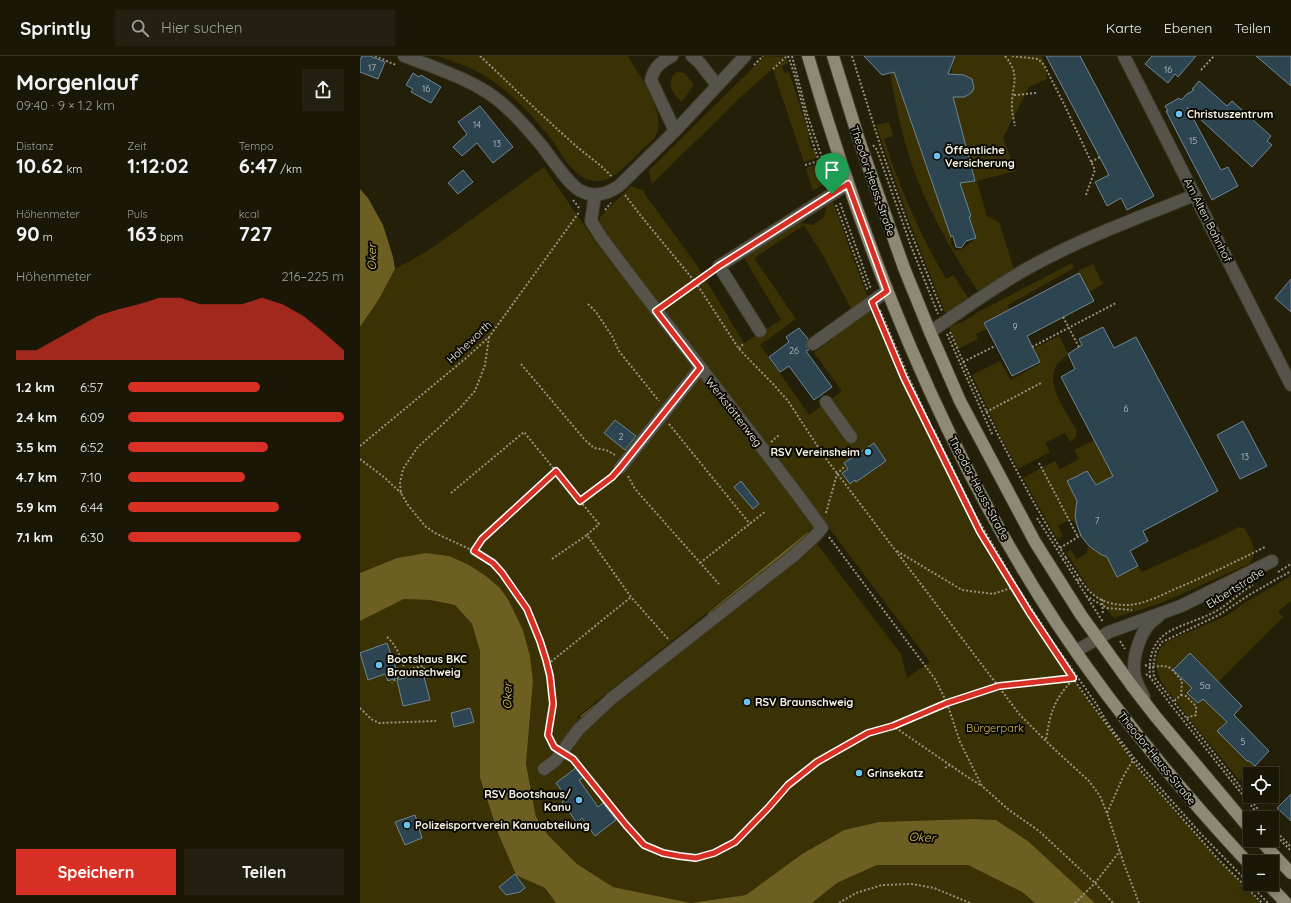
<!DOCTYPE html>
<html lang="de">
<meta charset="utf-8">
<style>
:root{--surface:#1b1707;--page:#242011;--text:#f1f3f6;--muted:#a09f9b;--line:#393628;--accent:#d93025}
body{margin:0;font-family:Quicksand,sans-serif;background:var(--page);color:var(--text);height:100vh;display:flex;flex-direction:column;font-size:15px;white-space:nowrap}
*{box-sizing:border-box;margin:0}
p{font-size:13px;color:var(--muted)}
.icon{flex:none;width:22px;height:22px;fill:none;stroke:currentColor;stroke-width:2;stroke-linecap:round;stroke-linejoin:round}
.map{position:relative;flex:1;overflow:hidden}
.sheet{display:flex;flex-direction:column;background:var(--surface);width:360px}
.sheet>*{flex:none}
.fabs{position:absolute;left:883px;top:711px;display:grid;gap:8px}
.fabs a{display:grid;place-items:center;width:36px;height:36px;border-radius:0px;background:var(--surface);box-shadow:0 2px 6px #0003,0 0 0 1px var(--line);font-size:20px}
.pin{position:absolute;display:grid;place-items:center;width:34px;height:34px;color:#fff;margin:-41px -17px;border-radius:50% 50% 50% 0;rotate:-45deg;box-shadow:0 0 4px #0007}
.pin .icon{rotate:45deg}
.round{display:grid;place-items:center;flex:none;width:42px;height:42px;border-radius:0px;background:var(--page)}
.summary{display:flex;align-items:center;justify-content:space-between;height:68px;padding:0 16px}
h1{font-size:22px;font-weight:700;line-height:30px}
.figures{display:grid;grid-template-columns:repeat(3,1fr);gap:6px;height:68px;padding:4px 16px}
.figures div{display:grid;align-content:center}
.figures b{font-size:20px;font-weight:700}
.figures small{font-size:11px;font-weight:400}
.figures p{font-size:11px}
.chart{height:112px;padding:8px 16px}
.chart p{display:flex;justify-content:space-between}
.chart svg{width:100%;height:72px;margin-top:4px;fill:var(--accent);opacity:.7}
.primary-button{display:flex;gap:8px;margin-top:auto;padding:8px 16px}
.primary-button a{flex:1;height:46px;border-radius:0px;background:var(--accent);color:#fff;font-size:16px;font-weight:700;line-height:46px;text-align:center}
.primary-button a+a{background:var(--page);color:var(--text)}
ul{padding:0 16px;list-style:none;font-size:13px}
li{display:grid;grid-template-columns:64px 48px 1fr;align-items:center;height:30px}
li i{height:10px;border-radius:5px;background:var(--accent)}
header{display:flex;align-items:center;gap:24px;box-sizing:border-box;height:56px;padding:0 20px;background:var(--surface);border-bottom:1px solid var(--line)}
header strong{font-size:19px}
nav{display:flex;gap:22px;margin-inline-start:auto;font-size:14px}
.search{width:280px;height:36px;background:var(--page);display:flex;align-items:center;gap:10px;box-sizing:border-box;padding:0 14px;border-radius:0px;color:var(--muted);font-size:15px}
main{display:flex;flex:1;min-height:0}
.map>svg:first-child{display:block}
.green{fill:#3a3104;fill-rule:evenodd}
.water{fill:#6d5f21}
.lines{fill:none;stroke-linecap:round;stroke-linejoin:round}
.stream{stroke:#6d5f21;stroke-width:3.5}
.building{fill:#2d4451;stroke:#6e8795}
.minor-casing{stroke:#3d3924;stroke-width:14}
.major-casing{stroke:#3d3924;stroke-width:14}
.path{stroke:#959280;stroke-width:2;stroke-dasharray:2 2;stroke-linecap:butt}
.minor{stroke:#56544a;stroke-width:12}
.major{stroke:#8e8974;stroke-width:12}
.route-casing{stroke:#fff;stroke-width:8}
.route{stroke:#d93025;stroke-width:5}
.poi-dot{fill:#69c3f1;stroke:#0b0903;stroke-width:1.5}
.labels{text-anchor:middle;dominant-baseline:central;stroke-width:4;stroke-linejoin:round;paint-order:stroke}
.number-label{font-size:9px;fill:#c4c8c1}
.poi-label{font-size:11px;font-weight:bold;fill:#f7f4e6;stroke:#0b0903;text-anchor:start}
.street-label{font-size:11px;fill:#f7f4e6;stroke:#0b0903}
.park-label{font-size:11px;fill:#d7bd4d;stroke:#0b0903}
.water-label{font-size:12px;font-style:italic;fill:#ddc454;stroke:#0b0903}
</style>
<header>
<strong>Sprintly</strong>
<div class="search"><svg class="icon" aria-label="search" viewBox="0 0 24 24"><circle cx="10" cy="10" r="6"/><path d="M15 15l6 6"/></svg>Hier suchen</div>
<nav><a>Karte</a><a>Ebenen</a><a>Teilen</a></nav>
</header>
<main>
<section class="sheet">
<div class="summary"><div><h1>Morgenlauf</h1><p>09:40 · 9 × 1.2 km</p></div><a class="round"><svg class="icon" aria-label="share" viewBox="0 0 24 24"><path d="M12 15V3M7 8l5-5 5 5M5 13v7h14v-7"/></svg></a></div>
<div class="figures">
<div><p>Distanz</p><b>10.62<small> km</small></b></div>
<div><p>Zeit</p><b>1:12:02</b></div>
<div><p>Tempo</p><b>6:47<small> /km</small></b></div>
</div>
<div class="figures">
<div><p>Höhenmeter</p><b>90<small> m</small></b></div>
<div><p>Puls</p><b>163<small> bpm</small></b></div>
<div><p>kcal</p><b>727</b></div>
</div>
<div class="chart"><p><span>Höhenmeter</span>216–225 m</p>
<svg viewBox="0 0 160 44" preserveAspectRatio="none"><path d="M0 44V38L10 38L20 31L30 24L40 17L50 13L60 10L70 6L80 6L90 10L100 10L110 10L120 6L130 10L140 17L150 27L160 38V44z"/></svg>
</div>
<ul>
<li><b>1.2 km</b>6:57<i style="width:61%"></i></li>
<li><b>2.4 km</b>6:09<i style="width:100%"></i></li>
<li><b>3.5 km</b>6:52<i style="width:65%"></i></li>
<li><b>4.7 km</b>7:10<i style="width:54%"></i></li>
<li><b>5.9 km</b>6:44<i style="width:70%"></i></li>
<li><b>7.1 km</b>6:30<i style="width:80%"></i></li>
</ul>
<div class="primary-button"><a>Speichern</a><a>Teilen</a></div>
</section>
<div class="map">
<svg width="931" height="847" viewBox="0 0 931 847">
<rect width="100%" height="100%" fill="#241f09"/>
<g class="green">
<path d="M78,0h190c11,20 42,60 26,83 -3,3 -7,6 -9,8 -12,11 -31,34 -46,34 -24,1 -36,-26 -48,-42 -6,-8 -13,-16 -19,-23 -17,-18 -38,-37 -60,-47 -11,-5 -23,-9 -34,-13z"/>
<polygon points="405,0 425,1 413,13 388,34 293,127 291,125 289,114"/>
<path d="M595,0h87l2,5 3,18 -18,8 -26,51 13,33 -39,10 10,35 12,6 15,47 -34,22 -3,-1c-25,-38 -48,-78 -64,-122 -11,-31 -17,-63 -23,-95l4,-1 57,165v7l4,6h6l15,-12 -7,-21 2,-1 -11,-33 15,-3 -23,-85 12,2c8,-3 11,-9 8,-18 -9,-8 -15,-4 -21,5l1,-20z"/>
<polygon points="426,2 428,7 422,10 424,17 429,16 450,81 448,82 451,92 454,92 457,102 444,106 413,14"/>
<path d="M317,16l8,1 9,12 -12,17c-10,-7 -17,-23 -5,-30z"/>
<path d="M529,66l4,14 -9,3c16,49 36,96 62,140l7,-4 15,22 -1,3 -21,15 -37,-94 -33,-96z"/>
<polygon points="459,108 465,127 453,135 446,112"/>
<path d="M184,111l53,77 218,282 -238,191 11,9 229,-182 84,110 6,24 23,-16 -327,-433 -4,-11 32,-32 14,5 -1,2 52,71 48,79 37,-23 -38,-64 54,-34 15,3 12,-8 3,-15 5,-2 37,101 33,78 77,153 68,111 92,127 78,89 44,44h-166l-67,-62 -32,-21 -24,-1 -93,3 -35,8 -42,24 -56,41 -55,8 -78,-16 -36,-23 -29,-29 -12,-18 -10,-53 7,-83 -3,-25 -7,-26 -14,-29 -9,-13 -14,-12 -37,-20 -23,-3 -29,5 -37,15v-246l19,-28 16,-30 34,-19zM444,169l20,32 33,63 -43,33 28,38 -33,24 -49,-70 36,-26 -42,-61z"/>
<polygon points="712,207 714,212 648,249 650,254 624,267 627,273 616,278 618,283 598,293 589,271 606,264 618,256"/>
<polygon points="733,208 743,228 729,236 718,215"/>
<path d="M699,280l9,18c-4,4 -11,8 -13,14 -8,19 12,45 21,61 1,7 -1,9 -6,13l-5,-9 -20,10 5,9 -32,17 -15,-28 -31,-66 28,-14 11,19 30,-17 -7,-15z"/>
<polygon points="734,384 753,420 735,429 727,415 707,425 717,445 715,460 717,469 711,463 698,470 703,480 697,483 663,422 695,405 700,413 719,403 714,394"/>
<path d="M879,471l6,2c7,13 14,22 4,35l-88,39 -47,15 -23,-26 -25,-40 5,-2 6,9 10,-6 2,-7 11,8 7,3 11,20 20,-11 4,6 73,-33z"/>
<path d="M931,520v25l-13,11 5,5 -65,65 -28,-29 -17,17 19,18 -4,5 10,10 5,-4 24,23 -10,9 30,30h2l6,5 -15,15c-22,-27 -45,-54 -66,-82 -5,-7 -13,-15 -15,-23 -5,-13 -3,-28 9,-35l60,-26 15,-11z"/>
<polygon points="44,543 70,544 95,549 112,568 120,595 120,723 138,777 156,818 185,832 196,847 0,847 0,565"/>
<polygon points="517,809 608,809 662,836 675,847 452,847 477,827"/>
</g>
<g class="water">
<polygon points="0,133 8,142 23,169 33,201 35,213 19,243 0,271"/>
<polygon points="66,497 89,500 109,509 126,520 140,532 149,545 163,574 170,600 173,625 166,708 176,761 188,779 217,808 253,831 331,847 386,839 442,798 484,774 519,766 612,763 636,764 668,785 735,847 675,847 662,836 608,809 517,809 477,827 452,847 196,847 185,832 156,819 138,777 120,722 120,595 112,568 95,549 70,544 44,543 0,565 0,517 37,502"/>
</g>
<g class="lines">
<g class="stream">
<polyline points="349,558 448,478"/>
<polyline points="222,661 234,651"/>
</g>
</g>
<g class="building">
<polygon points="2,0 10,0 25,6 18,23 0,16 0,4"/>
<polygon points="504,0 595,0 588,18 604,19 612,23 614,32 612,36 608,39 604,41 593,41 615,125 600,127 611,160 609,161 616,182 606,185 601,192 596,191 593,180 591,181 534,16 522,19"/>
<polygon points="686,0 720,0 794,140 767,154 761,142 747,150 735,126 749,119"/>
<polygon points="792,0 836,0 818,21 815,18 808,27 785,8"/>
<polygon points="896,0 931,0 931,30"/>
<polygon points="53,17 59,21 61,19 81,31 71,47 51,36 53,33 46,29"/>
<polygon points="839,25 867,50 872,45 911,80 907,85 912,89 892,111 827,51 861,114 868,111 878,130 852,144 806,55 808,55 805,50 819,42 821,44 827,38 834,34 832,33"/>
<polygon points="120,50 153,91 133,107 117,87 102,100 93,91 107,78 98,66"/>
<polygon points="103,114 113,126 98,138 88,127"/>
<polygon points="719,217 734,245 667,280 680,306 652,320 624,267"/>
<polygon points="931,223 931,256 915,242"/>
<polygon points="743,271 754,292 776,281 858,435 783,475 788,485 770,495 778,510 757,521 747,501 740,498 729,490 721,480 717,469 715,460 717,445 707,425 727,415 736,429 753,420 701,321 715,313 708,298 722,289 719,283"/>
<polygon points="439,272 448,283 446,289 449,294 446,295 472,331 454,344 429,310 420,316 409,301 429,286 426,281"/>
<polygon points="255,364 276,380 265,394 244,377"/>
<polygon points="883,365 907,410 880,423 857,379"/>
<polygon points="514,387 526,405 496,426 495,424 490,428 482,417 488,413 484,407"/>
<polygon points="381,425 399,448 393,453 374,431"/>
<polygon points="27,587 39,621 28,625 25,618 8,624 0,597"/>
<polygon points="830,597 882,650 874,659 909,695 895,710 889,705 887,705 857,675 867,666 843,643 838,647 827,637 832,632 813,614"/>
<polygon points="63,617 70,644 43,650 37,624"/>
<polygon points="110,652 114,666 94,671 91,657"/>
<polygon points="217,711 224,721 219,724 238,751 243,747 256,764 235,780 222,762 217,767 202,746 207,742 196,727"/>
<polygon points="931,738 931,765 917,752"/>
<polygon points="55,759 62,782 45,789 35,766"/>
<polygon points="155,818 165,832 160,836 146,839 139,831"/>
</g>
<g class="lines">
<g class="minor-casing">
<g id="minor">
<path d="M44,0c26,10 52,18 76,32 22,12 40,32 56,51 13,14 28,41 43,51 14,8 27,5 40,-4l56,-55 70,-75"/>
<path d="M312,0c-11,6 -18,11 -21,24l24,51"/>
<polyline points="332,0 339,6 357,29"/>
<polyline points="764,0 931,329"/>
<polyline points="400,275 359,210 488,128"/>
<path d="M570,276c33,-22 65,-46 100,-65 52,-29 110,-50 165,-72"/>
<polyline points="453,288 527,235"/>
<polyline points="466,346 491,381"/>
<polyline points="260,412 340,312"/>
<polyline points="716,595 749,576 821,550 912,505"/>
<path d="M784,641c-4,-7 -7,-13 -9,-20 -4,-19 6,-51 23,-60"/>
<path d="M184,713l12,-9 22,-30 34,-32 181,-142 22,-20 7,-8c-72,-99 -148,-193 -221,-291l-10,-16 4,-26"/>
</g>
</g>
<g class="major-casing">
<g id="major">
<path d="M448,0c58,199 135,394 249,568 57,86 123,166 193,241"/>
<polyline points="473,0 500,87 544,212 570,276 600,345 675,486 721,559 772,630 796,661 890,773"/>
<polyline points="900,784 931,817"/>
<polyline points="908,828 926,847"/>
</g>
</g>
<g class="path">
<polyline points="15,0 36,9"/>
<path d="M120,0c32,30 62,60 95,89 12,11 26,19 37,32"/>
<path d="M428,0c7,17 10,34 15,51 6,26 15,53 25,77"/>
<polyline points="432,0 447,58 465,110 471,125"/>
<polyline points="492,0 523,98 549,172 582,255"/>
<path d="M645,0c17,20 6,30 7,51 0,7 2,13 3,19"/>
<polyline points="652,0 678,3 684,9 705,50 735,114 726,139"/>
<polyline points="394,9 403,0"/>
<polyline points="413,13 427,0"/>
<polyline points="841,14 854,0"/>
<path d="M654,39c8,0 16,-2 24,-2"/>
<polyline points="513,89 517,94 551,190 578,258"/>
<polyline points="731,106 740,101"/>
<polyline points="445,109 459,105"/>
<polyline points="265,139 281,160 336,227 379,293 414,329 428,345 464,400 660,659 692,691 729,725 740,740 747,757 764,808 779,847"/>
<polyline points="213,144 220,153"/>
<polyline points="480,147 511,233"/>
<polyline points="476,149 508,235"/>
<polyline points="245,154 251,147"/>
<polyline points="228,248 236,256 252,280 259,295 299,345"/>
<polyline points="305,249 350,217"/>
<polyline points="520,254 549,322 570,367"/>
<polyline points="516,256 544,322 605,446 620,476 669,556"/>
<polyline points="703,261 719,291"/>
<path d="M590,276c34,78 72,153 116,226"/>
<polyline points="587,278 633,380"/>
<polyline points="129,281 125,309 115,335 100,352 57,392 43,413 40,427 41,437 48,449 65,470 75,477 118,497 133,507 142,517 167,553 180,585 186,604 190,620 193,648 188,679 193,689"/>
<polyline points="672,291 756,247"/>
<polyline points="379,293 384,287"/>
<polyline points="603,306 635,290"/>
<polyline points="161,308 225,384 234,392 246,394 255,399"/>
<polyline points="626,356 681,327"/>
<polyline points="309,368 390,468"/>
<polyline points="574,374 616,460 657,530 693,586 737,649 748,668 774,702 841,778 908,847"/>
<polyline points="411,386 419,379"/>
<polyline points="0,390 105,303 129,281 220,155"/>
<polyline points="0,403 25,422 41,437"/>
<polyline points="679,407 718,481"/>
<polyline points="268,420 275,433 359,528"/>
<polyline points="252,421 220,445 239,468 227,479 271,541 308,583"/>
<polyline points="91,437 164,376 220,445"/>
<polyline points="466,457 477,418 485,410"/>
<polyline points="677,462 743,566"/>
<polyline points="469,481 575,623 587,647 600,686 622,730 649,754 679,775 735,827 753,847"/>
<polyline points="700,492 721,479"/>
<polyline points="113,495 122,483 196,415"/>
<polyline points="537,495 602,534 633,538 654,531"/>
<polyline points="192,503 227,479"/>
<polyline points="702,504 706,502 720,523"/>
<polyline points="340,507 406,455"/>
<polyline points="918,516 931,508"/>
<path d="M717,525l3,-2c10,17 25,26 46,26 16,0 34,-9 49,-16 31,-13 60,-27 90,-42"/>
<polyline points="726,540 747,552 772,554"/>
<polyline points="742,543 743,559"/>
<polyline points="670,555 669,556 717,628 780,714 858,803 902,847"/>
<path d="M27,581c10,9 14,21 18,33 -3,7 -9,7 -13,13"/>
<polyline points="760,585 765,593"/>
<polyline points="187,607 192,605 271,541"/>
<path d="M785,609c8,4 15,-1 23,2 5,2 10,10 14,14l-1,14 -7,6"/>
<polyline points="45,614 63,610 68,623"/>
<polyline points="786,618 790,621 811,649 901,762"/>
<path d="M790,621c-4,-52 33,-47 68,-67 12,-7 22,-18 35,-25"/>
<polyline points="821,639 826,640 836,650 836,659 826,662"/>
<polyline points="0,652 11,663 19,667 76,665"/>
<polyline points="533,670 587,647 639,630 713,622"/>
<path d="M686,683c5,-28 7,-37 27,-60"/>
<polyline points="212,702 240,735 266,769 285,789 303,797 319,801 336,802 354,797 375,786 408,752 428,729 457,705 508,677 533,670 606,720 622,730"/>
<polyline points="585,712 590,709"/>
<polyline points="747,757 763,721 773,704"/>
<polyline points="905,762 794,621 793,611 796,595 802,586 859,559 889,539 931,515"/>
<polyline points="912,771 931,791"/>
<polyline points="912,775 931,795"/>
<polyline points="479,847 496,837 522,829 552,828 574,832 610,847"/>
<polyline points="715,847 735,827 760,795"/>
</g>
<use href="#minor" class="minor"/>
<use href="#major" class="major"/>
</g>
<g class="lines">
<g class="route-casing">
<polygon id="route" points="488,128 527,235 512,246 544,322 620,476 669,556 713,622 639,630 587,647 533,670 508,677 457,706 428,729 408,752 375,786 354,797 336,802 319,800 303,797 284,789 266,769 213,703 194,691 188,679 193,648 190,620 186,604 180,585 167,553 142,517 133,507 114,495 122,483 196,415 220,445 252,421 260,412 340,312 296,255 359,210"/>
</g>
<use href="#route" class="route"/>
</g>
<g class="poi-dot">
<circle cx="819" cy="58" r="4"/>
<circle cx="577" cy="100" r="4"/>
<circle cx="508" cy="396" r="4"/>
<circle cx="19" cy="609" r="4"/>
<circle cx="387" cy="646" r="4"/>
<circle cx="499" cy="717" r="4"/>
<circle cx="219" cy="744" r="4"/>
<circle cx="47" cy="769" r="4"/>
</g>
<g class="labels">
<g class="number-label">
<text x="12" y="11">17</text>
<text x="808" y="13">16</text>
<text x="66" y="32">16</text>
<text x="117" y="68">14</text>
<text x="833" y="84">15</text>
<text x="137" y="87">13</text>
<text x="655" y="270">9</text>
<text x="434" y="294">26</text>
<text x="766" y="352">6</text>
<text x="261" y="380">2</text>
<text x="885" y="400">13</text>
<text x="737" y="464">7</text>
<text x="845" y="629">5a</text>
<text x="883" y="685">5</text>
</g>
<g class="poi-label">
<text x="827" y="58">Christuszentrum</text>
<text x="585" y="94">Öffentliche<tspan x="585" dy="13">Versicherung</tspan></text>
<text x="500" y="396" text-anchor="end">RSV Vereinsheim</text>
<text x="27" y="603">Bootshaus BKC<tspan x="27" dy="13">Braunschweig</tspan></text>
<text x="395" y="646">RSV Braunschweig</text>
<text x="507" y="717">Grinsekatz</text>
<text x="211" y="738" text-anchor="end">RSV Bootshaus/<tspan x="211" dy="13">Kanu</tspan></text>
<text x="55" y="769">Polizeisportverein Kanuabteilung</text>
</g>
<g class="street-label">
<text transform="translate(513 125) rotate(71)">Theodor-Heuss-Straße</text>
<text transform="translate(848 164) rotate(63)">Am Alten Bahnhof</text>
<text transform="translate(109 286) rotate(-43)">Hoheworth</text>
<text transform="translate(374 356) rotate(52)">Werkstättenweg</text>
<text transform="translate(619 432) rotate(62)">Theodor-Heuss-Straße</text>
<text transform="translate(875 532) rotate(-32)">Ekbertstraße</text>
<text transform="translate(797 702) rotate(51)">Theodor-Heuss-Straße</text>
</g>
<g class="park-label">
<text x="635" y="672">Bürgerpark</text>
</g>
<g class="water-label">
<text transform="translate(11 201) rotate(-90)">Oker</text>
<text transform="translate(147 640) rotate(-89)">Oker</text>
<text transform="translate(562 781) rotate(3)">Oker</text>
</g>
</g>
</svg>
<div class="fabs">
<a><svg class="icon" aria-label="locate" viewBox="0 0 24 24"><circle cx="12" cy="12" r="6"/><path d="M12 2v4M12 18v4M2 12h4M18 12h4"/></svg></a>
<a>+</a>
<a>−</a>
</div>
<div class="pin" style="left:472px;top:138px;background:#1e9e55"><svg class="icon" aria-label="arrive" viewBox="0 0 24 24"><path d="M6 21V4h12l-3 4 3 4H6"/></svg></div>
</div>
</main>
